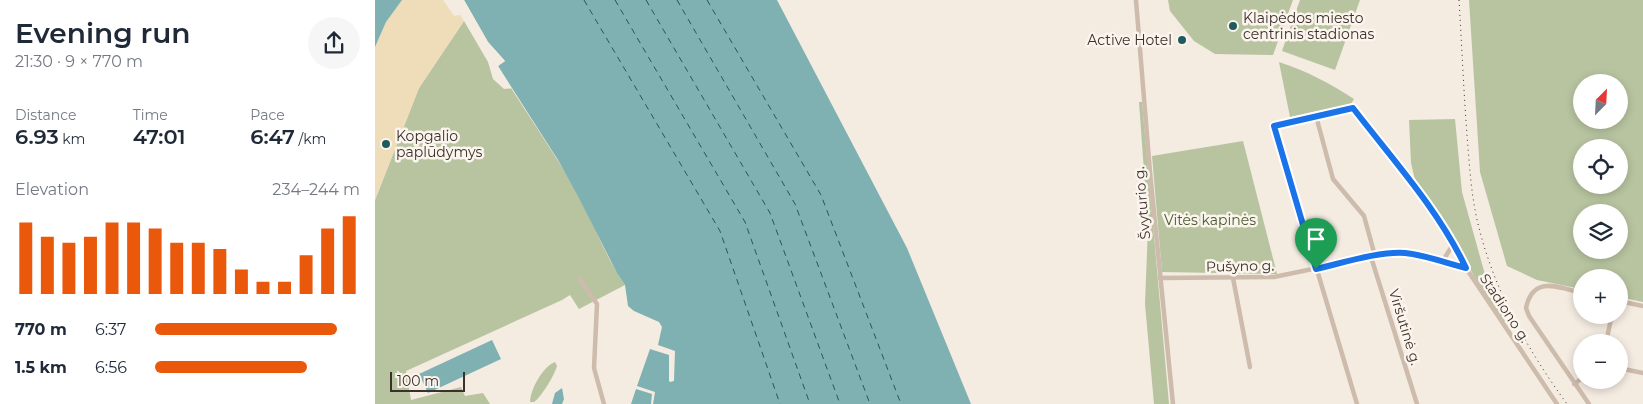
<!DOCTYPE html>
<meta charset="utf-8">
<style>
:root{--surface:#fff;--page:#f6f6f7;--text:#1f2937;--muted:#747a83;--accent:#ea580c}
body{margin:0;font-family:Montserrat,sans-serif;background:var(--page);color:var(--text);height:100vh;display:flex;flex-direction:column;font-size:19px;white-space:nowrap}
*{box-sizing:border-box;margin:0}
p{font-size:16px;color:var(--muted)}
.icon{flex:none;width:28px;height:28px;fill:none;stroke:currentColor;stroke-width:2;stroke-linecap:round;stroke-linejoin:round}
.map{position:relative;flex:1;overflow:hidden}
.drawer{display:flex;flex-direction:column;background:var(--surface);width:375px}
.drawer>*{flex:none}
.needle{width:32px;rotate:24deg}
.fabs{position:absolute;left:1198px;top:74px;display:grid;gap:10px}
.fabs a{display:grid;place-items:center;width:55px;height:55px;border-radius:50%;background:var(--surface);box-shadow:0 2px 8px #0003;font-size:25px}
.scale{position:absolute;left:15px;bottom:12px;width:75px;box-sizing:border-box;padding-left:5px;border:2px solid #3b302b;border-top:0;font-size:14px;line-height:18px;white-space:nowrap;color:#3b302b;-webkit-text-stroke:4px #fbf5ee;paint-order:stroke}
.pin{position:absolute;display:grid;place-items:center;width:42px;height:42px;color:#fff;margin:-51px -21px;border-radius:50% 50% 50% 0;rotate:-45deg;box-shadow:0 0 5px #0007}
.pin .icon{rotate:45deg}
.round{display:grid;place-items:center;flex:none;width:52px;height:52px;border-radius:26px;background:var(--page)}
.summary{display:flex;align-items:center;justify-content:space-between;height:85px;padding:0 15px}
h1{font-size:28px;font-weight:600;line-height:38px}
.metrics{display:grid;grid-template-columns:repeat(3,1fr);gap:8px;height:85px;padding:5px 15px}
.metrics div{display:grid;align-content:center}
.metrics b{font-size:21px;font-weight:600}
.metrics small{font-size:14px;font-weight:400}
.metrics p{font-size:14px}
.chart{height:140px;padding:10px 15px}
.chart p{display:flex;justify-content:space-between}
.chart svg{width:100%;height:90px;margin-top:5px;stroke:var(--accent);stroke-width:6}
ul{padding:0 15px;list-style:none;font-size:16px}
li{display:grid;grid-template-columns:80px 60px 1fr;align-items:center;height:38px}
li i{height:12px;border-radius:6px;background:var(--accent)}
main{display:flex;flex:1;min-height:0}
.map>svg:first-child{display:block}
.green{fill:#b8c4a0;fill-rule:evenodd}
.sand{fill:#efdcb8}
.water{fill:#7fb0b2}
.pier{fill:#f4ebe1}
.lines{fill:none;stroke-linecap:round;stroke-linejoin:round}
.ferry{stroke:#1f5a5e;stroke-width:1;stroke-dasharray:6 5;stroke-linecap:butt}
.street{stroke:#cdbbac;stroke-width:4.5}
.rail{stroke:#3b302b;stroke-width:1;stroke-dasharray:1 4;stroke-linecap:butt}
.route-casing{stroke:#fff;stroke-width:10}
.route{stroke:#1a73e8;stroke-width:6}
.poi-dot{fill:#1f5a5e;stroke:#fbf5ee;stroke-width:2}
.labels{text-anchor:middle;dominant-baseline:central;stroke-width:5;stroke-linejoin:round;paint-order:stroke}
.poi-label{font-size:14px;fill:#3b302b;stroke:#fbf5ee;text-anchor:start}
.street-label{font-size:14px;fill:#3b302b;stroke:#fbf5ee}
.park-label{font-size:14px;fill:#4a5a2e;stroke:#fbf5ee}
</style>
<main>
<section class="drawer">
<div class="summary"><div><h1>Evening run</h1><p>21:30 · 9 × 770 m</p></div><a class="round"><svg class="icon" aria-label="share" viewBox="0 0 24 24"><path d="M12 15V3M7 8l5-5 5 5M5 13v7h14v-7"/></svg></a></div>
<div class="metrics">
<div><p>Distance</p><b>6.93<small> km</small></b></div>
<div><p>Time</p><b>47:01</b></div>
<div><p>Pace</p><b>6:47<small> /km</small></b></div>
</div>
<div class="chart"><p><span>Elevation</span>234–244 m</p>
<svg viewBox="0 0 160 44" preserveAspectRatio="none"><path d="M5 44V9M15 44V16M25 44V19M35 44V16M45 44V9M55 44V9M65 44V12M75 44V19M85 44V19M95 44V22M105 44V32M115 44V38M125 44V38M135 44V25M145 44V12M155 44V6"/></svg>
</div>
<ul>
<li><b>770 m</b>6:37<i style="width:89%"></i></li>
<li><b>1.5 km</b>6:56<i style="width:74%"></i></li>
</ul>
</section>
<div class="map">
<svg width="1268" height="404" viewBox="0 0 1268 404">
<rect width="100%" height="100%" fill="#f4ebe1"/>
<g class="green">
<polygon points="793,0 918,0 898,55 840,54 819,41 795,11"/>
<polygon points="925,0 985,0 960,70 907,51"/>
<path d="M1094,0h174v302l-24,-5v-19h-38v11l-44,-9 -30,-14 -27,-94zM1206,82h38v38h-38zM1206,148h38v37h-38zM1206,212h38v38h-38z"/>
<path d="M89,21l24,41 5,17 11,10 7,-1c23,36 47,71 68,108 16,30 27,62 46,89l-46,24 -9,-14 -8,5 -156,71 5,29 50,-13 4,9 18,-3 7,11h-115v-204l44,-112z"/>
<path d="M904,62c29,10 49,20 75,37l-3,5 -61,13z"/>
<polygon points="764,102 767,102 794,404 779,404 770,304 773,227"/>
<polygon points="1080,119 1087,192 1109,271 1130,321 1128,322 1099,276 1074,229 1041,184 1036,163 1034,120"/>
<polygon points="868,141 902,274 787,272 777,156"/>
<path d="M180,362l2,4c-3,10 -15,30 -23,36h-4c0,-12 13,-36 25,-40z"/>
</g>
<polygon class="sand" points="27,0 68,0 79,16 85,15 89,21 44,88 0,200 0,47 11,22"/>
<g class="water">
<polygon points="0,0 27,0 11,22 0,47"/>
<polygon points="89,0 402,0 532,248 596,404 278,404 280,392 262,386 275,349 294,355 294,381 295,382 299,381 300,351 283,345 287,327 284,322 259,311 253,306 250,285 242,273 204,198 183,160 123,66 130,61 113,42"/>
<polygon points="117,340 126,359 53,393 44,374"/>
<polygon points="187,388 189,399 187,404 177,404 180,393"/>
<polygon points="261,389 277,394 276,404 256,404"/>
</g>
<polygon class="pier" points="87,0 89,0 113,42 130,61 123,66 136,88 134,89 120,67 121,64 126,61 111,44"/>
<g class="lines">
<g class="ferry">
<polyline points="209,0 345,231 405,404"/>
<polyline points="240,0 370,222 435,404"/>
<polyline points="271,0 395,213 465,404"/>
<polyline points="302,0 420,204 495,404"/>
<polyline points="332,0 446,195 526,404"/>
</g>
<g class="street">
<polyline points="761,0 775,172 798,404"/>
<polyline points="941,116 958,179 989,216 1000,256"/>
<polyline points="996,257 1042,404"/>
<polyline points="1067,262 1079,243"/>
<polyline points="204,278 222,304 219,368 229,404"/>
<polyline points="785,278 899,277 1000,256 1022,253 1035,254 1091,268"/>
<polyline points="858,278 875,367"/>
<path d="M1206,293c-23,-6 -48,-18 -55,15l3,8 60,88"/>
<polyline points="1244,301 1268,306"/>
<polyline points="1231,342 1237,315"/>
<polyline points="1244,368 1268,373"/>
<polyline points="1199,384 1206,379"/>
<polyline points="982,404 899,126 978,108 1066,222 1079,243 1091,268 1182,404"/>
</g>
<path class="rail" d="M1084,0c3,49 5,99 9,148 2,25 4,51 10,76 16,66 49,125 89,180"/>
</g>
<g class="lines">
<g class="route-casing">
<path id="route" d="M978,108c40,52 85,101 113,160 -20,-5 -41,-13 -61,-15 -25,-2 -63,10 -89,16l-42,-143z"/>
</g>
<use href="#route" class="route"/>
</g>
<g class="poi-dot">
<circle cx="858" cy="26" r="5"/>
<circle cx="807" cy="40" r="5"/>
<circle cx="11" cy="144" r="5"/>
</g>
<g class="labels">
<g class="poi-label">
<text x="868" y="18">Klaipėdos miesto<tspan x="868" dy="16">centrinis stadionas</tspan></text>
<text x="797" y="40" text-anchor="end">Active Hotel</text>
<text x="21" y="136">Kopgalio<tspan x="21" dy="16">paplūdymys</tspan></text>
</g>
<g class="street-label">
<text transform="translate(767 203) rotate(-95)">Švyturio g.</text>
<text transform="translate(865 266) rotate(-1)">Pušyno g.</text>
<text transform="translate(1130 308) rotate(57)">Stadiono g.</text>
<text transform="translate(1030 327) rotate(73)">Viršutinė g.</text>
</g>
<g class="park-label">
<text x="835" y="220">Vitės kapinės</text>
</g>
</g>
</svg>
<div class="fabs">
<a><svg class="needle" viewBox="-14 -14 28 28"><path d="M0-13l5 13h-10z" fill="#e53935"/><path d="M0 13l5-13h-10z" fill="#747a83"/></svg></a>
<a><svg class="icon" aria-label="locate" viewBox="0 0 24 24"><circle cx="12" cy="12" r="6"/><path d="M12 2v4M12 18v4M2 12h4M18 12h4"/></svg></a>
<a><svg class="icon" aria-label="layers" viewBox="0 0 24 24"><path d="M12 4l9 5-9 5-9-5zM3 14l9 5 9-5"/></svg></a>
<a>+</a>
<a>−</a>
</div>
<div class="scale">100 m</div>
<div class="pin" style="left:941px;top:269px;background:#1e9e55"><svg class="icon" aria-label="arrive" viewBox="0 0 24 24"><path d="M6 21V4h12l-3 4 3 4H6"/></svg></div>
</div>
</main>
